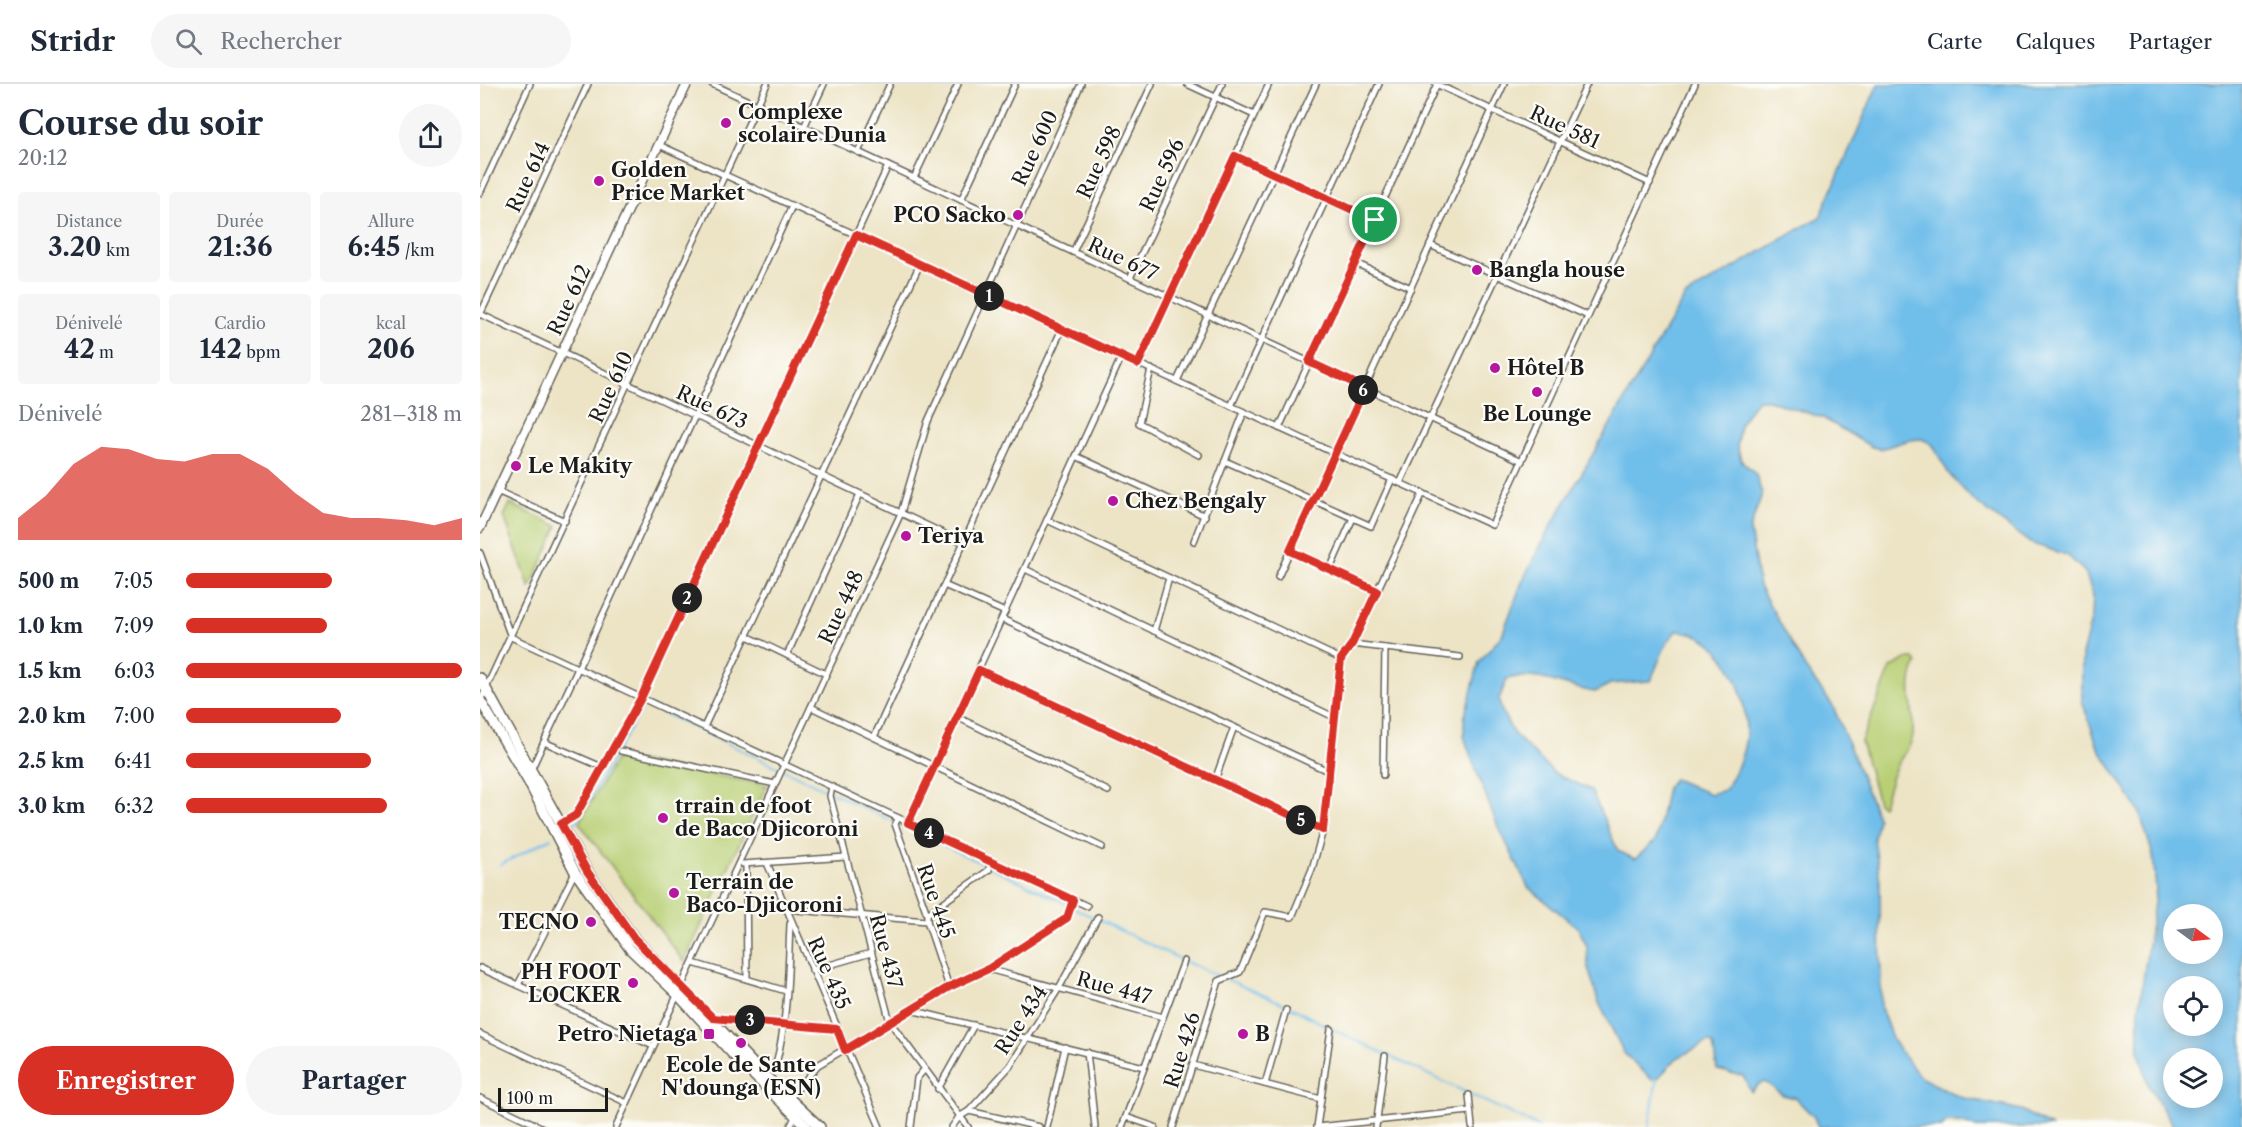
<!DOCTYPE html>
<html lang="fr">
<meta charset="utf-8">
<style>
:root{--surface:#fff;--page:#f6f6f7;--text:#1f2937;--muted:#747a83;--line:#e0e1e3;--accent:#d93025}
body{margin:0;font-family:"Libre Caslon Text",serif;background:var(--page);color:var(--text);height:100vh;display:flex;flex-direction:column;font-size:22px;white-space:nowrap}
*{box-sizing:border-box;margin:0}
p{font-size:20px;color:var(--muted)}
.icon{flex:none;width:33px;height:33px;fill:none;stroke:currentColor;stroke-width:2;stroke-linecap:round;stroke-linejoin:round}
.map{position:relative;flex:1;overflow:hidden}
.details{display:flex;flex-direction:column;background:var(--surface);width:480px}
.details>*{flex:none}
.needle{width:39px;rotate:105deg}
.controls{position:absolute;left:1683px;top:820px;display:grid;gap:12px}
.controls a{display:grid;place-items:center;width:60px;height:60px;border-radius:50%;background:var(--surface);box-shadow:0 3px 15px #0003;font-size:30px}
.scale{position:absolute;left:18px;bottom:15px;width:110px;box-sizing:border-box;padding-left:6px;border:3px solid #1c1c1c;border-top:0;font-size:16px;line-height:21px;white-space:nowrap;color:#1c1c1c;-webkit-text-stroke:4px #fdfcf7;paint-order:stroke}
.pin{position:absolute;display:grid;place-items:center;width:51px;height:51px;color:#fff;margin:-26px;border:3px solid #fff;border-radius:50%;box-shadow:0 2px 6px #0007}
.km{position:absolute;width:30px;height:30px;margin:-15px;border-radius:50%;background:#222;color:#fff;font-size:16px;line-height:30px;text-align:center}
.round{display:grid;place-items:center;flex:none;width:63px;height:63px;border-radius:32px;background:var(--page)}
.headline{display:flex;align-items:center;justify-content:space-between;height:102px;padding:0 18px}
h1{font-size:33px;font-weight:800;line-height:45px}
.figures{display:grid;grid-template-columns:repeat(3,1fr);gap:9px;height:102px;padding:6px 18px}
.figures div{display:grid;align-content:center;border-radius:6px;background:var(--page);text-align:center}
.figures b{font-size:26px;font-weight:800}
.figures small{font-size:16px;font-weight:400}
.figures p{font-size:16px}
.chart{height:168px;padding:12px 18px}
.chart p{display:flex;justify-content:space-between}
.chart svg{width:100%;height:108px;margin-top:6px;fill:var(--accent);opacity:.7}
.cta{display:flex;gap:12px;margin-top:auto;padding:12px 18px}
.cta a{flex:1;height:69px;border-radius:36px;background:var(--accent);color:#fff;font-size:24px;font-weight:800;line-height:69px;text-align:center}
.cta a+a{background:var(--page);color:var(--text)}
ul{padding:0 18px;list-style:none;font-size:20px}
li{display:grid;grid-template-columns:96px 72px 1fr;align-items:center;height:45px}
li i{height:15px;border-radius:8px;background:var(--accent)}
header{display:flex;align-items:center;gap:36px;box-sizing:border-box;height:84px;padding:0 30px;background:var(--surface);border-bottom:2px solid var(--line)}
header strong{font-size:28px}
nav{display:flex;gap:33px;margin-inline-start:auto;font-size:21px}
.search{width:420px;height:54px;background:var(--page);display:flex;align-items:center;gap:15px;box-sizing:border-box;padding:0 21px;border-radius:33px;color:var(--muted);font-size:22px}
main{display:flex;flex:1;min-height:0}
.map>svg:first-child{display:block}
.green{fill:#b8cf74;stroke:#6a7648;stroke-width:1.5}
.water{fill:#70beea;stroke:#466d83;stroke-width:1.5;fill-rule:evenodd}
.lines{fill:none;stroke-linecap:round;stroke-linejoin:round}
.stream{stroke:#70beea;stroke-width:2}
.street-casing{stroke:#656258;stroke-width:8}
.secondary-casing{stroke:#656258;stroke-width:11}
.primary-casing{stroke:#656258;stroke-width:12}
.street{stroke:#fff;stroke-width:5}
.secondary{stroke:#fff;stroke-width:8}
.primary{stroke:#fff;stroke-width:9}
.route-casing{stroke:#fff;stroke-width:12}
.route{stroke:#d93025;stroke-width:8}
.poi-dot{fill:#b5179e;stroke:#fdfcf7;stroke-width:2}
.labels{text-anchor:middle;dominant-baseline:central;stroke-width:4.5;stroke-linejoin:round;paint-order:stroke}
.poi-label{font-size:20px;font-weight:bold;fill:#1c1c1c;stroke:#fdfcf7;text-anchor:start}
.street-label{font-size:20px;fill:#1c1c1c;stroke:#fdfcf7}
</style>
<header>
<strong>Stridr</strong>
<div class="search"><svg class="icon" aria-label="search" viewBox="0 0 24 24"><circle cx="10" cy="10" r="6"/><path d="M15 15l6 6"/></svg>Rechercher</div>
<nav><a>Carte</a><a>Calques</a><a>Partager</a></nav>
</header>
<main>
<section class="details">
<div class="headline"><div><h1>Course du soir</h1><p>20:12</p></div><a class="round"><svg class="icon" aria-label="share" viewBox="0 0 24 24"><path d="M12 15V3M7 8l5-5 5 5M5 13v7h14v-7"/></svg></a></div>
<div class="figures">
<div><p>Distance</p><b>3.20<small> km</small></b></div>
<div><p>Durée</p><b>21:36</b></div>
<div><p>Allure</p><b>6:45<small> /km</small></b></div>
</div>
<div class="figures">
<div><p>Dénivelé</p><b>42<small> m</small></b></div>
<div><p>Cardio</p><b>142<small> bpm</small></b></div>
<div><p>kcal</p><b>206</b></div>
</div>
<div class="chart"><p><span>Dénivelé</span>281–318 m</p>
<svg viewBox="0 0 160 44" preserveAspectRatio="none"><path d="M0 44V35L10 26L20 13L30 6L40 7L50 11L60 12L70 9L80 9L90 15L100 25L110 33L120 35L130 35L140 36L150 38L160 35V44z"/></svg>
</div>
<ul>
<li><b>500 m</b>7:05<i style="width:53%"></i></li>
<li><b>1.0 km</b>7:09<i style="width:51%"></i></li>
<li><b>1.5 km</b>6:03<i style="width:100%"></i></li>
<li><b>2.0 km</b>7:00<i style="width:56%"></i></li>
<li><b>2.5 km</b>6:41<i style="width:67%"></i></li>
<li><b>3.0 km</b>6:32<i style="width:73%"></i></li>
</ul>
<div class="cta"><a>Enregistrer</a><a>Partager</a></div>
</section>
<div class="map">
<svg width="1762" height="1043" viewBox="0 0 1762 1043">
<rect width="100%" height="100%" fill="#fdfcf7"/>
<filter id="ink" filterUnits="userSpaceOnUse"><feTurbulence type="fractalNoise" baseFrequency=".0167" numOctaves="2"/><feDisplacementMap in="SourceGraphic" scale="12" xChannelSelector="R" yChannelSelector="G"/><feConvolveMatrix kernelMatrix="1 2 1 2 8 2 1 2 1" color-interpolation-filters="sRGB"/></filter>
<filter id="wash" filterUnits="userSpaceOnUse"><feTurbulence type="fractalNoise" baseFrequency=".008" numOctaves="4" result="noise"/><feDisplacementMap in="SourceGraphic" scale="24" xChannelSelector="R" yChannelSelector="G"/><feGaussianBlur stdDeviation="1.35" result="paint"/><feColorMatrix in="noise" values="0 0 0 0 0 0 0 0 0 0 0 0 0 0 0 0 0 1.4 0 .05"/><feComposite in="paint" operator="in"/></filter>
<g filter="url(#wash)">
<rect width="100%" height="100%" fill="#ede4c6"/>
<g class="green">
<polygon points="30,420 78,442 50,504 24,432"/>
<path d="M1425,575h9l3,4c-13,23 -2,46 -4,72 -1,12 -12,21 -17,32 -6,12 -9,27 -14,39l-4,-3 -17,-62 30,-73z"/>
<polygon points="137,673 287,701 204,878 99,739"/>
</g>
<path class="water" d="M1398,0h364v1043h-68l-25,-40 -10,-35v-43l17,-120 -3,-34 -14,-44 -41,-64 -16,-46v-46l10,-38 1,-22 -8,-23 -18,-17 -37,-12 -57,-43 -24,-26 -17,-30 -10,-5 -13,1 -28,9 -9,-2 -49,-29 -55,-18h-9l-7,6 -12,18 -3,21 4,15 15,15 6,19 -12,35 9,57 47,83 27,37 45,112 -4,20 6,43 1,127 12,33 27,36 40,20 61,13 30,17h-75l-16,-5h-14l-4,5h-124l-4,-10 -19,-19 -12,-3 -18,-13 -6,2 -8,8 -8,-16 -26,-6 -4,-26 -5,-2 -31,16 -19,20 -7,1 -27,-26 -26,-52 -10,-34 -1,-21 -9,-18 -50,-41 -32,-65 -24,-62 -8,-24v-17l15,-57 23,-27 20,-53 25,-49 138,-237 135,-79zM1196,547c47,1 70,57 70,99 0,21 -10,43 -21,60l-15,4 -36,-15 -7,8 -11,53 -21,19 -17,-8 -27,-61 -37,-17 -41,-40 -12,-24 -2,-10 8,-20c31,-8 57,8 88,13l15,-8 40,-3c9,-17 13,-36 26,-50zM1694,831h38v39h-38zM1694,903h38v39h-38zM1694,975h38v39h-38z"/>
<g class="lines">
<g class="stream">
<polyline points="87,744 97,737 164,620 588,820"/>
<polyline points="20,781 71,754"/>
<polyline points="594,824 704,877 811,923 850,944 1059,1043"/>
<polyline points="1169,1043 1177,993"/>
</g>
</g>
</g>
<g filter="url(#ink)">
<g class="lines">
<g class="street-casing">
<g id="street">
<polyline points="232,0 1042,377"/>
<polyline points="707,0 774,31"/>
<polyline points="956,0 1170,99"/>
<polyline points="324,43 344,0"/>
<polyline points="179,61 1012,441 1215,0"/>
<polyline points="378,68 410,0"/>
<polyline points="755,72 895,136"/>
<polyline points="434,94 478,0"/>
<polyline points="0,109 50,0"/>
<polyline points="481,116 535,0"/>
<polyline points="950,161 1108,232"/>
<polyline points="593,168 672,0"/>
<polyline points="875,179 931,204"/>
<polyline points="650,194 742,0"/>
<polyline points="0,230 484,459"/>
<polyline points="0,231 108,0"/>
<polyline points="658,280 789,0"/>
<polyline points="671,285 659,339 719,371"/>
<polyline points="697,297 836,0"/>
<polyline points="751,322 899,0"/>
<polyline points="799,344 957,0"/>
<polyline points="596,372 725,432"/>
<polyline points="745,377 891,442 912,395"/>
<polyline points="920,399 1107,0"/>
<polyline points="17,407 85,437"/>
<polyline points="567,436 861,575"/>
<polyline points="714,457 764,328"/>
<polyline points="810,467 897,507"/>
<polyline points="0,469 31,553 607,822"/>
<polyline points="545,485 854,633"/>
<polyline points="850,485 873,434"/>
<polyline points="798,493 1024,0"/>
<polyline points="464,501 525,528"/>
<polyline points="522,535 848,687"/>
<polyline points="674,547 689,494"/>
<polyline points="267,552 346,590"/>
<polyline points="872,560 980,573"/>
<polyline points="307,571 380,410"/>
<polyline points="499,587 843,746"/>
<polyline points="0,617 287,0"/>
<polyline points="331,623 622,763"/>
<polyline points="477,633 628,707"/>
<polyline points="224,643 440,180"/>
<polyline points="394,653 582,245"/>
<polyline points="64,658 122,683"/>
<polyline points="141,667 295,700"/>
<polyline points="51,686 312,122"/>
<polyline points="903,691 905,564"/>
<polyline points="735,696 754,643"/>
<polyline points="352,703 350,712 410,938 488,1043"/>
<polyline points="418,734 415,740 447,830 447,837 469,903"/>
<polyline points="428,739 642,272"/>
<polyline points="81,740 96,731 161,614 408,82"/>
<polyline points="287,779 400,1043"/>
<polyline points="263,780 366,773"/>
<polyline points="266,781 267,895"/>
<polyline points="305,825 447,837"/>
<polyline points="447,830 509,786 510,777"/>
<polyline points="213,879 306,907"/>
<polyline points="0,884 173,962"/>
<polyline points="508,885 683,933"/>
<polyline points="332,886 391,869"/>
<polyline points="38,901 95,788"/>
<polyline points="431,926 664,983"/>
<polyline points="233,934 357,945"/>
<polyline points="0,950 147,1019"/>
<polyline points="607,968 615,1043"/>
<polyline points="713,981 841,1015"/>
<path d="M279,986l17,-6c12,-46 12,-93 14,-140"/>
<polyline points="785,1000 806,926"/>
<polyline points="458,1005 494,941"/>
<polyline points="989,1011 992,1043"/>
<polyline points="0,1014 61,1043"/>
<polyline points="310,1014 338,981 469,903 508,885 587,834 593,816"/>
<polyline points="489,1027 559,1043"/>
<polyline points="646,1033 675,1043"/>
<polyline points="136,1043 421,429 448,337 601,0"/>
<polyline points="310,1043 316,1031"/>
<polyline points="431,1043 437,994 444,986"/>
<polyline points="472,1043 479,1033 489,1027 530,982 579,904 618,833"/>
<polyline points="567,1043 585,963"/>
<polyline points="642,1043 704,877"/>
<polyline points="693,1043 739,897 760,888 785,828 812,833 832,785 843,746 861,575 872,560 943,409"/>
<polyline points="837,1043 990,1027"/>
<polyline points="837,1043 851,945"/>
<polyline points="896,1043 905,972"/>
</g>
</g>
<g class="secondary-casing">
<polyline id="secondary" points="0,444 207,0"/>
</g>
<g class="primary-casing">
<g id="primary">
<polyline points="0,594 107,787 154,854 279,986 340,1043"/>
<polyline points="0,616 48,697 95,788 150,865 198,911 258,976 327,1043"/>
</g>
</g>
<use href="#street" class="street"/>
<use href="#secondary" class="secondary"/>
<use href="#primary" class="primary"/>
</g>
</g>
<g class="lines" filter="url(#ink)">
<g class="route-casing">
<polygon id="route" points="755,72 895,136 829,278 885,304 810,467 897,507 872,560 861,575 843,746 499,586 428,739 593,816 587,834 508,885 469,903 365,966 357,945 233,934 154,854 107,787 81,740 96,731 161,614 376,151 658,280"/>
</g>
<use href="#route" class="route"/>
</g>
<g class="poi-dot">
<circle cx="246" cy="39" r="6"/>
<circle cx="119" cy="97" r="6"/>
<circle cx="538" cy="131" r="6"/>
<circle cx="997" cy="186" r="6"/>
<circle cx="1015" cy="284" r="6"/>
<circle cx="1057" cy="308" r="6"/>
<circle cx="36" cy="382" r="6"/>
<circle cx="633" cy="417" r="6"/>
<circle cx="426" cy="452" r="6"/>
<circle cx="183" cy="734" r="6"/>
<circle cx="194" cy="809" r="6"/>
<circle cx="111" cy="838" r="6"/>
<circle cx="153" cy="899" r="6"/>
<rect x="223" y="944" width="12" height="12" rx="3"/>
<circle cx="763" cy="950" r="6"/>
<circle cx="261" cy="959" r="6"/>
</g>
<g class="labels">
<g class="poi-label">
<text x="258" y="28">Complexe<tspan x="258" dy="23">scolaire Dunia</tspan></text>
<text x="131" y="86">Golden<tspan x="131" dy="23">Price Market</tspan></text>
<text x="526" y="131" text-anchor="end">PCO Sacko</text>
<text x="1009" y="186">Bangla house</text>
<text x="1027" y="284">Hôtel B</text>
<text x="1057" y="330" text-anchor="middle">Be Lounge</text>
<text x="48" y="382">Le Makity</text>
<text x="645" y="417">Chez Bengaly</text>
<text x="438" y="452">Teriya</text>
<text x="195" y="722">trrain de foot<tspan x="195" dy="23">de Baco Djicoroni</tspan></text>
<text x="206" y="798">Terrain de<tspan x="206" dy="23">Baco-Djicoroni</tspan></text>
<text x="99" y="838" text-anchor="end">TECNO</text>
<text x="141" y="888" text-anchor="end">PH FOOT<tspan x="141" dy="23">LOCKER</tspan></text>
<text x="217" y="950" text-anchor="end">Petro Nietaga</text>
<text x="775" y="950">B</text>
<text x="261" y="981" text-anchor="middle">Ecole de Sante<tspan x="261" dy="23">N'dounga (ESN)</tspan></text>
</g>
<g class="street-label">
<text transform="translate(1085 43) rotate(25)">Rue 581</text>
<text transform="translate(555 64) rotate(-65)">Rue 600</text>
<text transform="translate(619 78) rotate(-65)">Rue 598</text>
<text transform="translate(682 91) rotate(-65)">Rue 596</text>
<text transform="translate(48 93) rotate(-65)">Rue 614</text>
<text transform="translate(643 175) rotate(25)">Rue 677</text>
<text transform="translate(89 216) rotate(-65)">Rue 612</text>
<text transform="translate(131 303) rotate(-65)">Rue 610</text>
<text transform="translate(232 323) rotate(25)">Rue 673</text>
<text transform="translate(361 523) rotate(-65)">Rue 448</text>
<text transform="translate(456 817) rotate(71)">Rue 445</text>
<text transform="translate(406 867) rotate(75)">Rue 437</text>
<text transform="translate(349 889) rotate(66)">Rue 435</text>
<text transform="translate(634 904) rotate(15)">Rue 447</text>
<text transform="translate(541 936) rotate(-57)">Rue 434</text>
<text transform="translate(702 966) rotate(-73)">Rue 426</text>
</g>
</g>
</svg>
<div class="controls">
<a><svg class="needle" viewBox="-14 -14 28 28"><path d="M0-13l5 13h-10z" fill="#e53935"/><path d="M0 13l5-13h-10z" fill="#747a83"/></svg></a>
<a><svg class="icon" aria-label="locate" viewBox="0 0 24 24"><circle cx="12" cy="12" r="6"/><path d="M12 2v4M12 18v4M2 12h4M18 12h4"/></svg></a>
<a><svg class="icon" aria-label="layers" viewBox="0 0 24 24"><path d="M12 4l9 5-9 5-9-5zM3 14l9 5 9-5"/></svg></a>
</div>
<div class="scale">100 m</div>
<div class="pin" style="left:895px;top:136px;background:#1e9e55"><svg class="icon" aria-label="arrive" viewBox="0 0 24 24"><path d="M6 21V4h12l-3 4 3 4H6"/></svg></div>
<b class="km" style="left:509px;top:212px">1</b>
<b class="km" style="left:207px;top:514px">2</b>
<b class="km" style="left:270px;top:936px">3</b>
<b class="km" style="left:449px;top:749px">4</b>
<b class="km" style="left:821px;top:736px">5</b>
<b class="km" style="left:883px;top:306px">6</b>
</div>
</main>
